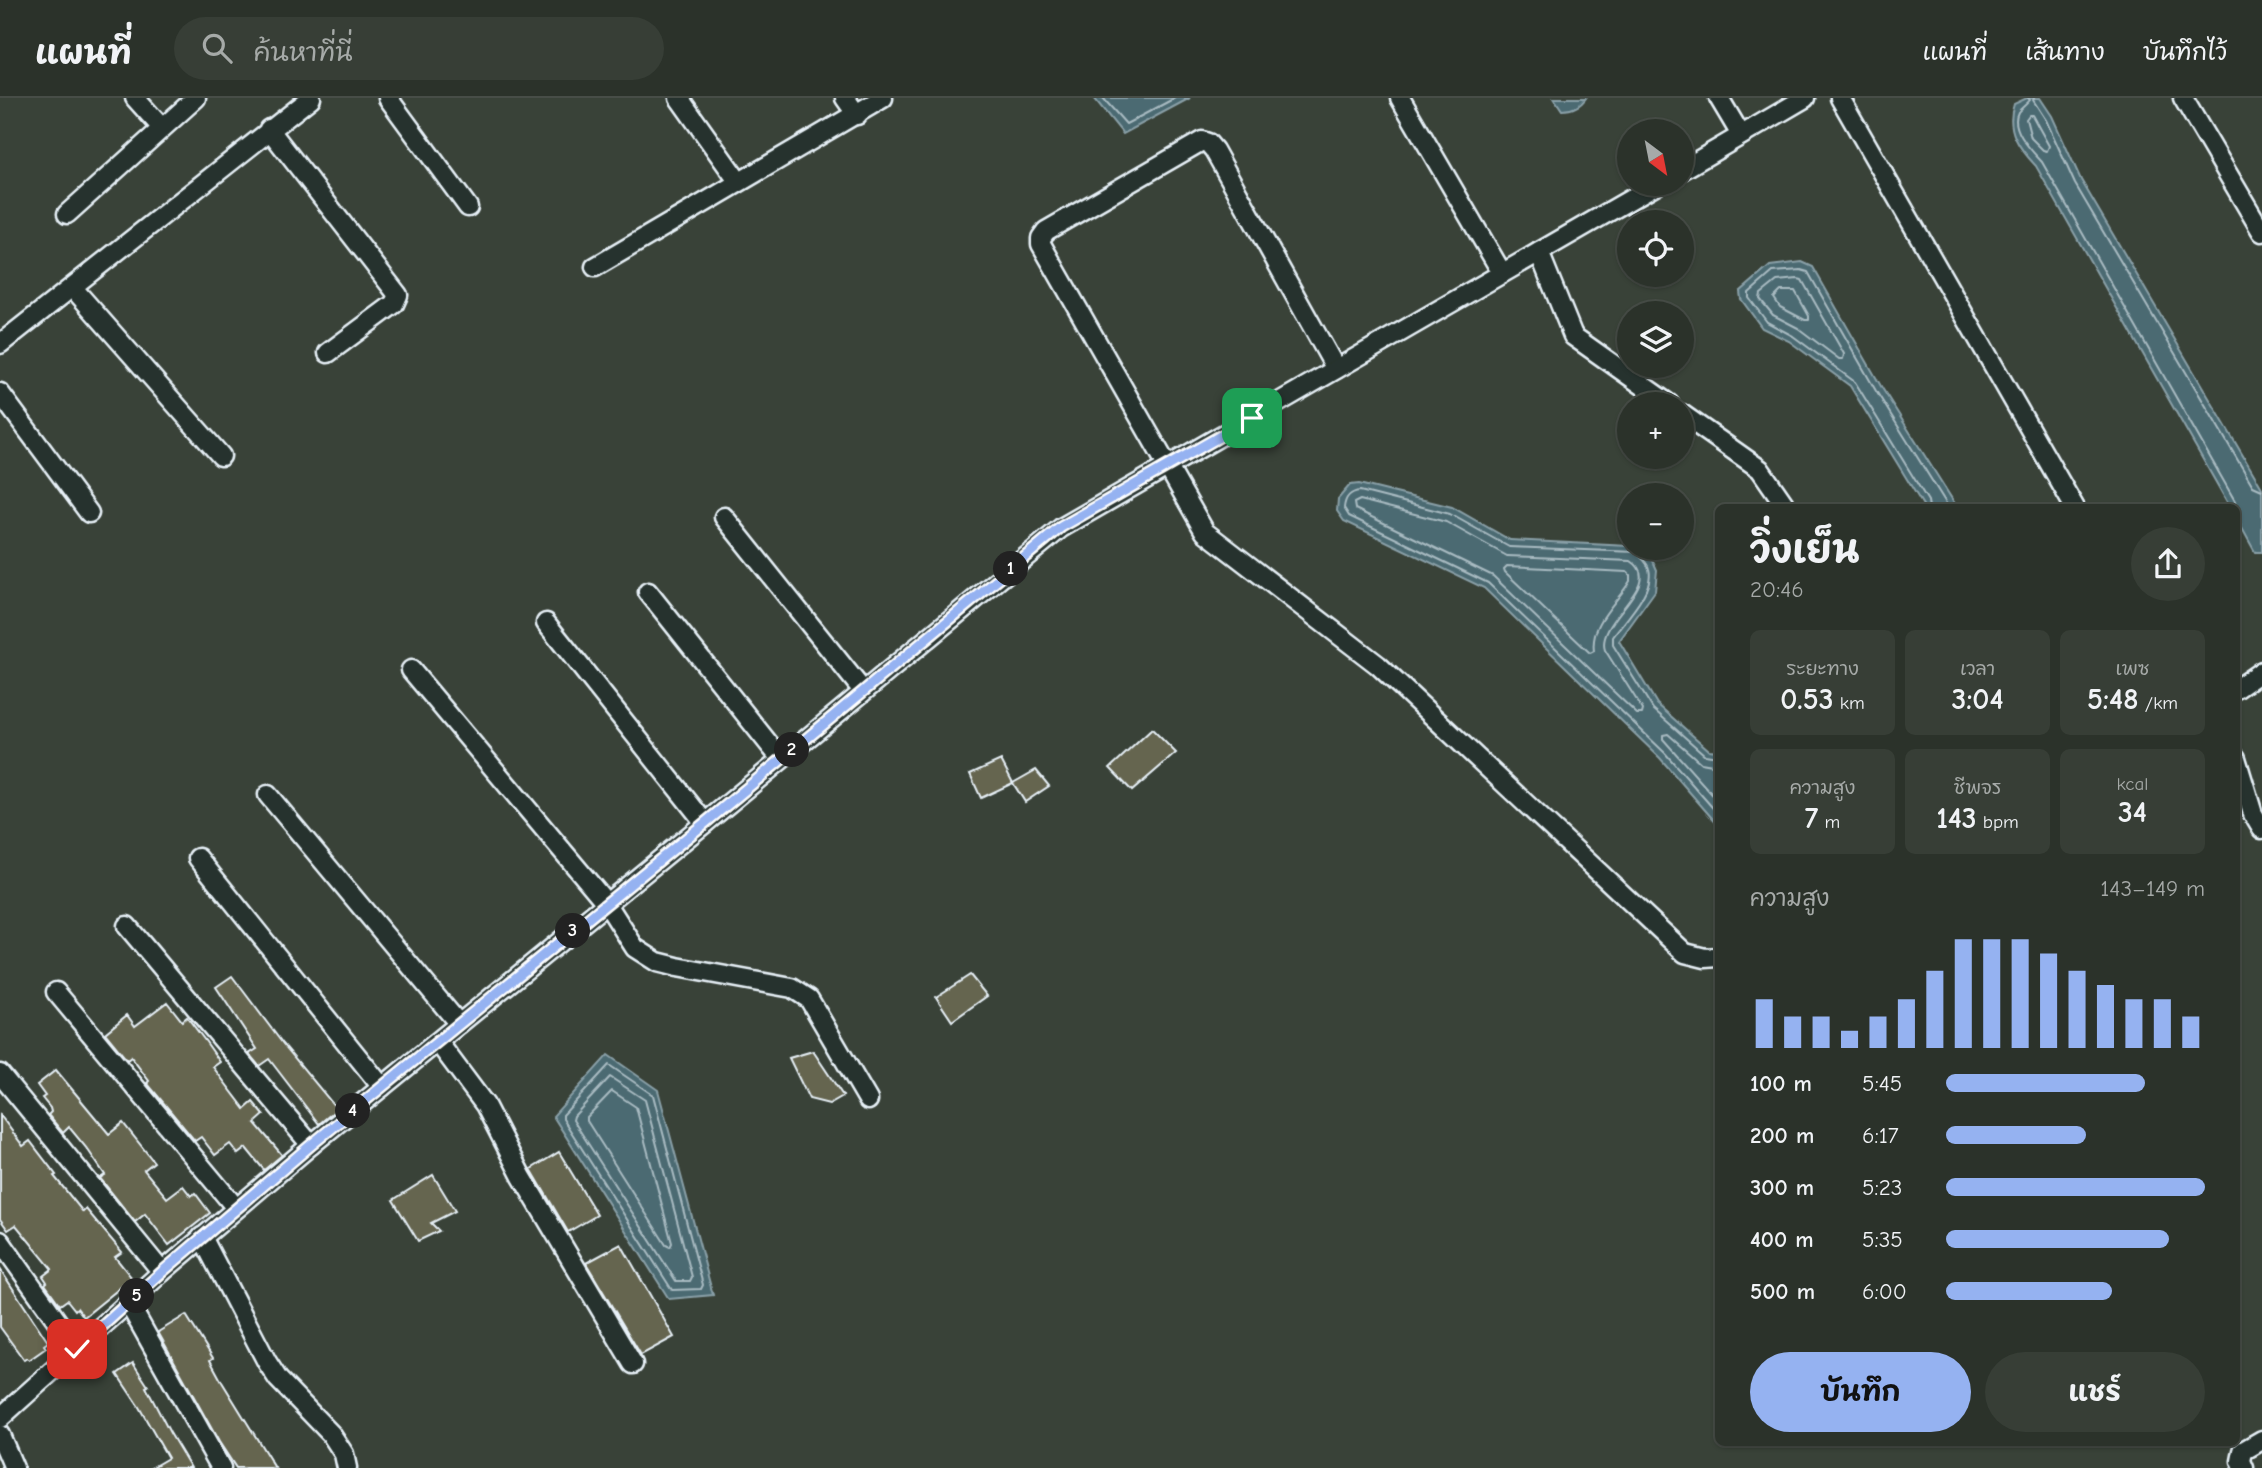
<!DOCTYPE html>
<html lang="th">
<meta charset="utf-8">
<style>
:root{--surface:#2b322a;--page:#373e36;--text:#f1f3f6;--muted:#a6aaa8;--line:#474d47;--accent:#95b2f1}
body{margin:0;font-family:"Comic Neue","Playpen Sans Thai",sans-serif;background:var(--page);color:var(--text);height:100vh;display:flex;flex-direction:column;font-size:26px;white-space:nowrap}
*{box-sizing:border-box;margin:0}
p{font-size:23px;color:var(--muted)}
.icon{flex:none;width:38px;height:38px;fill:none;stroke:currentColor;stroke-width:2;stroke-linecap:round;stroke-linejoin:round}
.map{position:relative;flex:1;overflow:hidden}
.details{position:absolute;left:1715px;top:406px;width:525px;height:942px;display:flex;flex-direction:column;background:var(--surface);border-radius:10px;box-shadow:0 2px 5px #0004,0 0 0 2px var(--line)}
.details>*{flex:none}
.needle{width:46px;rotate:148deg}
.fabs{position:absolute;left:1617px;top:21px;display:grid;gap:14px}
.fabs a{display:grid;place-items:center;width:77px;height:77px;border-radius:50%;background:var(--surface);box-shadow:0 2px 5px #0004,0 0 0 2px var(--line);font-size:35px}
.pin{position:absolute;display:grid;place-items:center;width:60px;height:60px;color:#fff;margin:-30px;border-radius:14px;box-shadow:0 4px 10px #0006}
.km{position:absolute;width:35px;height:35px;margin:-18px;border-radius:50%;background:#222;color:#fff;font-size:19px;line-height:35px;text-align:center}
.round{display:grid;place-items:center;flex:none;width:74px;height:74px;border-radius:37px;background:var(--page)}
.headline{display:flex;align-items:center;justify-content:space-between;height:119px;padding:0 35px}
h1{font-size:38px;font-weight:700;line-height:52px}
.figures{display:grid;grid-template-columns:repeat(3,1fr);gap:10px;height:119px;padding:7px 35px}
.figures div{display:grid;align-content:center;border-radius:10px;background:var(--page);text-align:center}
.figures b{font-size:30px;font-weight:700}
.figures small{font-size:19px;font-weight:400}
.figures p{font-size:19px}
.chart{height:196px;padding:14px 35px}
.chart p{display:flex;justify-content:space-between}
.chart svg{width:100%;height:126px;margin-top:7px;stroke:var(--accent);stroke-width:6}
.button{display:flex;gap:14px;margin-top:auto;padding:14px 35px}
.button a{flex:1;height:80px;border-radius:42px;background:var(--accent);color:#111;font-size:28px;font-weight:700;line-height:80px;text-align:center}
.button a+a{background:var(--page);color:var(--text)}
ul{padding:0 35px;list-style:none;font-size:23px}
li{display:grid;grid-template-columns:112px 84px 1fr;align-items:center;height:52px}
li i{height:18px;border-radius:9px;background:var(--accent)}
header{display:flex;align-items:center;gap:42px;box-sizing:border-box;height:98px;padding:0 35px;background:var(--surface);border-bottom:2px solid var(--line)}
header strong{font-size:33px}
nav{display:flex;gap:38px;margin-inline-start:auto;font-size:24px}
.search{width:490px;height:63px;background:var(--page);display:flex;align-items:center;gap:18px;box-sizing:border-box;padding:0 24px;border-radius:38px;color:var(--muted);font-size:26px}
.map>svg:first-child{display:block}
.water{fill:#4b6a72;stroke:#8aa0a8;stroke-width:2}
.lines{fill:none;stroke-linecap:round;stroke-linejoin:round}
.shore{stroke:#a9bbc2;stroke-width:2}
.building{fill:#656550;stroke:#e8f1f8;stroke-width:2}
.street-casing{stroke:#e8f1f8;stroke-width:23}
.street{stroke:#26332d;stroke-width:18}
.route-casing{stroke:#fff;stroke-width:14}
.route{stroke:#95b2f1;stroke-width:9}
</style>
<header>
<strong>แผนที่</strong>
<div class="search"><svg class="icon" aria-label="search" viewBox="0 0 24 24"><circle cx="10" cy="10" r="6"/><path d="M15 15l6 6"/></svg>ค้นหาที่นี่</div>
<nav><a>แผนที่</a><a>เส้นทาง</a><a>บันทึกไว้</a></nav>
</header>
<div class="map">
<svg width="2262" height="1370" viewBox="0 0 2262 1370">
<rect width="100%" height="100%" fill="#394238"/>
<filter id="ink" filterUnits="userSpaceOnUse"><feTurbulence type="fractalNoise" baseFrequency=".0143" numOctaves="2"/><feDisplacementMap in="SourceGraphic" scale="14" xChannelSelector="R" yChannelSelector="G"/><feConvolveMatrix kernelMatrix="1 2 1 2 8 2 1 2 1" color-interpolation-filters="sRGB"/></filter>
<g filter="url(#ink)">
<g class="water">
<polygon points="1094,0 1190,0 1123,36"/>
<path d="M1554,0h32c-6,9 -14,12 -24,12z"/>
<path d="M2027,0h13l12,18 29,64 181,308v64h-7l-18,-33 -1,-11 -6,-1 -194,-341c-17,-18 -31,-36 -22,-62z"/>
<polygon points="1802,164 1813,169 1882,290 1957,409 1924,409 1850,288 1789,243 1762,230 1741,201 1740,194 1770,168"/>
<polygon points="1359,386 1452,409 1510,442 1629,448 1639,450 1650,456 1657,472 1655,493 1619,543 1657,606 1709,652 1718,653 1718,727 1660,660 1484,490 1344,423 1337,413 1338,401 1350,387"/>
<polygon points="608,957 658,992 713,1197 669,1201 553,1018"/>
</g>
<g class="lines">
<g class="shore">
<polyline points="1103,0 1126,26 1175,0"/>
<path d="M2028,0l2,2c-4,5 -9,8 -12,12 -9,17 15,40 24,50l193,339 1,7"/>
<polyline points="2034,0 2033,2 2046,22 2075,86 2253,388 2262,392"/>
<polygon points="2029,17 2032,17 2049,48 2047,53 2043,52 2031,40 2026,21"/>
<polygon points="1798,181 1802,182 1844,256 1843,261 1839,261 1798,230 1773,217 1760,201 1761,196 1777,183"/>
<polygon points="1781,193 1795,193 1809,218 1809,222 1805,222 1780,209 1774,200"/>
<path d="M1360,402l86,22 61,34 124,5c35,22 -36,60 -26,89l38,60 -1,4h-5l-144,-138 -138,-67 -1,-6z"/>
<polyline points="1929,410 1928,403 1855,284 1793,238 1767,224 1749,200 1749,195 1773,174 1801,172 1808,174 1876,293 1949,410"/>
<path d="M1507,468l120,6 3,3v6c-13,22 -40,42 -36,70l-4,2 -85,-81 -1,-3z"/>
<path d="M1718,659l-13,-2 -52,-46 -40,-64v-8c12,-17 42,-47 36,-68 -2,-8 -8,-11 -13,-17l-127,-5 -59,-33 -90,-23c-11,1 -15,7 -16,17l5,8 139,67 177,170 53,61"/>
<polyline points="1718,668 1701,665 1668,636 1663,637 1663,641 1718,703"/>
<polygon points="609,967 653,997 703,1187 701,1191 672,1192 563,1021 563,1017"/>
<polygon points="610,979 645,1002 692,1179 690,1183 676,1183 573,1022 574,1018"/>
<polygon points="612,993 636,1009 672,1145 670,1149 666,1147 587,1023 587,1019"/>
</g>
</g>
<g class="building">
<polygon points="1152,631 1176,655 1132,693 1110,670"/>
<polygon points="1001,662 1013,685 981,700 970,676"/>
<polygon points="1036,672 1049,688 1025,704 1013,685"/>
<polygon points="970,877 987,898 952,923 936,899"/>
<polygon points="232,878 283,946 337,1011 319,1026 269,961 259,968 249,956 257,951 216,889"/>
<polygon points="167,904 182,923 187,919 206,944 220,964 213,969 245,1011 253,1004 264,1017 255,1025 282,1057 264,1072 246,1050 238,1056 230,1046 215,1057 201,1039 195,1043 147,985 149,983 131,959 127,962 105,935 127,917 135,928"/>
<polygon points="813,953 843,998 829,1006 809,1001 789,960"/>
<polygon points="56,972 109,1036 123,1025 154,1064 144,1072 167,1100 183,1088 191,1098 195,1095 210,1115 169,1147 145,1116 135,1124 100,1080 105,1077 88,1052 69,1029 63,1035 48,1017 51,1014 50,1010 42,1000 45,998 37,987"/>
<polygon points="0,1017 23,1048 30,1043 56,1077 54,1078 83,1114 86,1111 122,1154 115,1159 132,1180 84,1219 77,1210 75,1212 67,1202 60,1207 45,1186 47,1184 43,1178 52,1171 16,1127 8,1132 0,1121"/>
<polygon points="559,1054 597,1117 568,1134 531,1071"/>
<polygon points="433,1077 455,1113 431,1125 439,1133 418,1143 393,1102"/>
<polygon points="621,1146 674,1239 641,1257 586,1165"/>
<polygon points="0,1171 48,1244 44,1247 46,1250 29,1262 27,1260 24,1262 0,1229"/>
<polygon points="186,1217 213,1260 210,1262 222,1284 275,1370 236,1370 219,1344 158,1234"/>
<polygon points="133,1265 148,1288 146,1289 170,1335 191,1370 151,1370 168,1360 139,1309 117,1276"/>
</g>
<g class="lines">
<g class="street-casing">
<g id="street">
<polyline points="135,0 162,30"/>
<polyline points="388,0 468,109"/>
<polyline points="679,0 738,83"/>
<polyline points="845,0 857,17"/>
<polyline points="1400,0 1502,175"/>
<polyline points="1719,0 1741,37"/>
<polyline points="1840,0 2075,410"/>
<polyline points="2183,0 2262,134"/>
<polyline points="269,31 398,197 394,206 328,255"/>
<polyline points="1682,72 1805,0"/>
<polyline points="67,116 196,0"/>
<polyline points="1539,154 1573,238 1669,306"/>
<polyline points="595,169 883,0"/>
<polyline points="73,190 221,358"/>
<polyline points="0,246 311,0"/>
<polyline points="1336,271 1214,52 1208,45 1202,43 1046,133 1041,140 1041,146 1205,434 1378,567 1685,855 1705,860 1718,859"/>
<polyline points="0,295 89,415"/>
<polyline points="1682,316 1760,371 1787,410"/>
<polyline points="724,419 863,593"/>
<polyline points="648,494 781,661"/>
<polyline points="546,525 705,725"/>
<polyline points="411,572 607,806 635,850 657,864 677,869 792,890 809,901 868,1002"/>
<polyline points="2236,591 2262,573"/>
<polyline points="2236,660 2253,716 2262,731"/>
<polyline points="268,697 459,926"/>
<polyline points="198,760 382,989"/>
<polyline points="127,828 311,1047"/>
<polyline points="56,894 236,1110"/>
<polyline points="438,944 485,1007 522,1079 633,1266"/>
<polyline points="0,976 162,1174"/>
<polyline points="202,1139 267,1264 278,1281 331,1336 344,1356 347,1370"/>
<polyline points="0,1143 77,1251"/>
<polyline points="129,1206 221,1370"/>
<polyline points="0,1320 162,1174 311,1047 705,725 1061,430 1657,86"/>
<polyline points="0,1337 14,1370"/>
<polyline points="2244,1370 2241,1363 2243,1353 2262,1342"/>
</g>
</g>
<use href="#street" class="street"/>
</g>
</g>
<g class="lines" filter="url(#ink)">
<g class="route-casing">
<polyline id="route" points="77,1251 162,1174 311,1047 705,725 1061,429 1252,320"/>
</g>
<use href="#route" class="route"/>
</g>
</svg>
<div class="fabs">
<a><svg class="needle" viewBox="-14 -14 28 28"><path d="M0-13l5 13h-10z" fill="#e53935"/><path d="M0 13l5-13h-10z" fill="#a6aaa8"/></svg></a>
<a><svg class="icon" aria-label="locate" viewBox="0 0 24 24"><circle cx="12" cy="12" r="6"/><path d="M12 2v4M12 18v4M2 12h4M18 12h4"/></svg></a>
<a><svg class="icon" aria-label="layers" viewBox="0 0 24 24"><path d="M12 4l9 5-9 5-9-5zM3 14l9 5 9-5"/></svg></a>
<a>+</a>
<a>−</a>
</div>
<div class="pin" style="left:1252px;top:320px;background:#1e9e55"><svg class="icon" aria-label="arrive" viewBox="0 0 24 24"><path d="M6 21V4h12l-3 4 3 4H6"/></svg></div>
<div class="pin" style="left:77px;top:1251px;background:#d93025"><svg class="icon" aria-label="check" viewBox="0 0 24 24"><path d="M5 12l5 5 9-10"/></svg></div>
<b class="km" style="left:1011px;top:471px">1</b>
<b class="km" style="left:792px;top:652px">2</b>
<b class="km" style="left:573px;top:833px">3</b>
<b class="km" style="left:353px;top:1013px">4</b>
<b class="km" style="left:137px;top:1198px">5</b>
<section class="details">
<div class="headline"><div><h1>วิ่งเย็น</h1><p>20:46</p></div><a class="round"><svg class="icon" aria-label="share" viewBox="0 0 24 24"><path d="M12 15V3M7 8l5-5 5 5M5 13v7h14v-7"/></svg></a></div>
<div class="figures">
<div><p>ระยะทาง</p><b>0.53<small> km</small></b></div>
<div><p>เวลา</p><b>3:04</b></div>
<div><p>เพซ</p><b>5:48<small> /km</small></b></div>
</div>
<div class="figures">
<div><p>ความสูง</p><b>7<small> m</small></b></div>
<div><p>ชีพจร</p><b>143<small> bpm</small></b></div>
<div><p>kcal</p><b>34</b></div>
</div>
<div class="chart"><p><span>ความสูง</span>143–149 m</p>
<svg viewBox="0 0 160 44" preserveAspectRatio="none"><path d="M5 44V27M15 44V33M25 44V33M35 44V38M45 44V33M55 44V27M65 44V17M75 44V6M85 44V6M95 44V6M105 44V11M115 44V17M125 44V22M135 44V27M145 44V27M155 44V33"/></svg>
</div>
<ul>
<li><b>100 m</b>5:45<i style="width:77%"></i></li>
<li><b>200 m</b>6:17<i style="width:54%"></i></li>
<li><b>300 m</b>5:23<i style="width:100%"></i></li>
<li><b>400 m</b>5:35<i style="width:86%"></i></li>
<li><b>500 m</b>6:00<i style="width:64%"></i></li>
</ul>
<div class="button"><a>บันทึก</a><a>แชร์</a></div>
</section>
</div>
